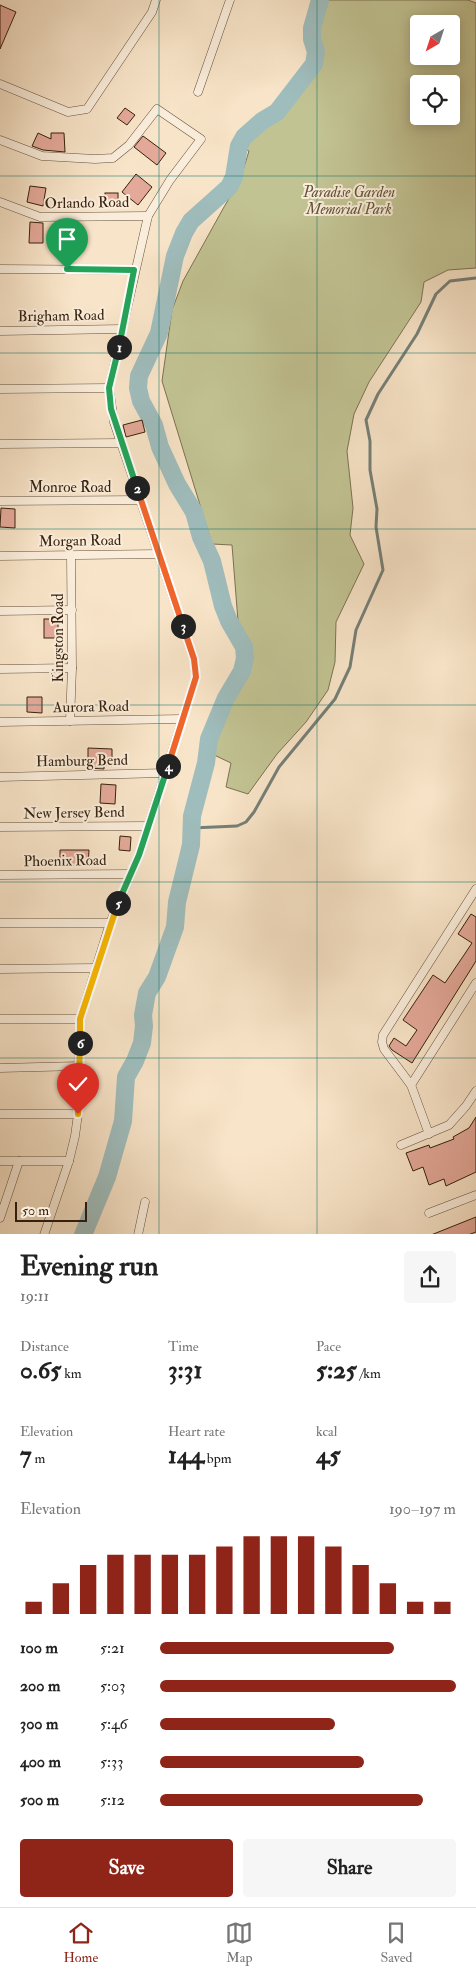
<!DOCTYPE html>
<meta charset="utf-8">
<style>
:root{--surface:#fff;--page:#f6f6f6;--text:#222;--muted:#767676;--line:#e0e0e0;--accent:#8f2418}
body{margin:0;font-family:"IM FELL Double Pica",serif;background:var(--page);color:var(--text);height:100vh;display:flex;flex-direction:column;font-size:19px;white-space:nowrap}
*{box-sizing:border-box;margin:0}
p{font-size:16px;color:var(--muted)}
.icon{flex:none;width:28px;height:28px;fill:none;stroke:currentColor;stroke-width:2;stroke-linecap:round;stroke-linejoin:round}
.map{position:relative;height:1234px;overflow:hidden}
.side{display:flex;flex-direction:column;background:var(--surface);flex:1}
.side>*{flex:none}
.needle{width:32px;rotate:219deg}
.fabs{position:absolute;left:410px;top:15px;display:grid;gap:10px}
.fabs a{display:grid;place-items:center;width:50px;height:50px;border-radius:5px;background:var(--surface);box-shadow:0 2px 12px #0003;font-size:25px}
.scale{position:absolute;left:15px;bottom:12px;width:72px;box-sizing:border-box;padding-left:5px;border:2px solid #36210e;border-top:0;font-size:14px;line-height:18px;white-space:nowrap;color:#36210e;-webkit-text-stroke:4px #faeddb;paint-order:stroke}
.pin{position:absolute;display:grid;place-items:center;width:42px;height:42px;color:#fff;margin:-51px -21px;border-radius:50% 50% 50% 0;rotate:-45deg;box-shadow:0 0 5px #0007}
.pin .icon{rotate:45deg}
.km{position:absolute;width:25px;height:25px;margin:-12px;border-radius:50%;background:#222;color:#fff;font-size:14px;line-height:25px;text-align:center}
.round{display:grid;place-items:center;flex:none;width:52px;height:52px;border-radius:5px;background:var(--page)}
.headline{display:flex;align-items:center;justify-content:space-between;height:85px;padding:0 20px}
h1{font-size:28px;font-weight:800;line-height:38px}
.metrics{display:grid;grid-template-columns:repeat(3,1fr);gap:8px;height:85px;padding:5px 20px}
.metrics div{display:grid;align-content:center}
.metrics b{font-size:25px;font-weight:800}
.metrics small{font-size:14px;font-weight:400}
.metrics p{font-size:14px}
.chart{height:140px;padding:10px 20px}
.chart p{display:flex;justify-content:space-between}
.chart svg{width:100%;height:90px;margin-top:5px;stroke:var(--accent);stroke-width:6}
.button{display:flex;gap:10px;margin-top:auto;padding:10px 20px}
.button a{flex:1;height:58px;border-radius:5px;background:var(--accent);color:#fff;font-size:20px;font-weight:800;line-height:58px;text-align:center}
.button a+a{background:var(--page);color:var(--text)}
ul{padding:0 20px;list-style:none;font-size:16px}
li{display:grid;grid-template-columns:80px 60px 1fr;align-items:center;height:38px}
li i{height:12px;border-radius:6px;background:var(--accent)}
.dock{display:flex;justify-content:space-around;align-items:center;height:70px;border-top:1px solid var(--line);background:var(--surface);font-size:14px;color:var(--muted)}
.dock a{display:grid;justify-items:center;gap:2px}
.dock .active{color:var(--accent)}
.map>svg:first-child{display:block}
.green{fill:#c2c393;stroke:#7c7250;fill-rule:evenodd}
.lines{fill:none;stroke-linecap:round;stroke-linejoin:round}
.stream{stroke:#757f77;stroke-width:3}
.river{stroke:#9fbdbd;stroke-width:18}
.building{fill:#e4a999;stroke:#36210e}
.street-casing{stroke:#66523c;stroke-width:9}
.street{stroke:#faeddb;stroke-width:8}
.split-1-casing{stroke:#fff;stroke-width:10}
.split-2-casing{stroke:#fff;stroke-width:10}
.split-3-casing{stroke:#fff;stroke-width:10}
.split-4-casing{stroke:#fff;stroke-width:10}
.split-5-casing{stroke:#fff;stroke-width:10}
.split-6-casing{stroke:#fff;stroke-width:10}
.split-7-casing{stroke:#fff;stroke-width:10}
.split-1{stroke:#22a559;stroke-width:6}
.split-2{stroke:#22a559;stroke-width:6}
.split-3{stroke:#f0652b;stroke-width:6}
.split-4{stroke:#f0652b;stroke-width:6}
.split-5{stroke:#22a559;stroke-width:6}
.split-6{stroke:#f5b400;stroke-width:6}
.split-7{stroke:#f5b400;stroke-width:6}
.grid{fill:none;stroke:#0f766e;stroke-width:1;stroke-opacity:0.55}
.labels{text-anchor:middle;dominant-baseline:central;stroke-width:4;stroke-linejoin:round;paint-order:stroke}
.park-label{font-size:15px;font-style:italic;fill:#605236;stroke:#faeddb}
.street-label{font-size:15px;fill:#36210e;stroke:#faeddb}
</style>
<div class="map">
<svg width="476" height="1235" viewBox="0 0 476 1235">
<rect width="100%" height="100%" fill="#f8e4c8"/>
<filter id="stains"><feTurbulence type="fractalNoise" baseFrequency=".004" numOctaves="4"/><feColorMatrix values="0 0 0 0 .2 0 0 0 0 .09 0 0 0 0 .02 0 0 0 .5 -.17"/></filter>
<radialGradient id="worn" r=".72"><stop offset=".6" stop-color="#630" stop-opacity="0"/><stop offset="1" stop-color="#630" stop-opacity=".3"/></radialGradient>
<path class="green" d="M320,0h148l8,3v265l-28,2 -24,12 -3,20 -52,80 -15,32 -7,37 6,57 -3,27 14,29 -28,58 -1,40 -7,28 -22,32 -29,32 -29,40 -22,-7 5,-24 -19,-9 10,-41 8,-21 22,-29v-14l-14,-28 -6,-76 -20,-1 -50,-163 10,-71 11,-29 41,-74 16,-27 9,-29 -10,-5 12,-16 26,-18 37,-48 2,-12 -4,-13v-11zM419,24h32v32h-32zM419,84h32v32h-32z"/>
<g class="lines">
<polyline class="stream" points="192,828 237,826 246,822 254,812 279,767 335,699 350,667 356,630 383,570 376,527 377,509 370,470 370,441 366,420 378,394 417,334 436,294 450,281 476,278"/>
<polyline class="river" points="83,1235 107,1177 123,1121 126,1077 135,1061 142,1043 144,1026 143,1015 147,993 157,977 175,927 177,902 191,845 192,816 206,763 209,739 226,698 242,671 245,658 244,647 229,621 223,606 212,561 201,537 194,512 177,484 160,447 154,425 141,401 138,388 139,376 159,333 175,256 184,233 191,221 229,187 234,177 239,146 244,137 262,121 277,112 314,64 316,52 312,39 312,28 320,0"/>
</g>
<g class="building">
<polygon points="0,5 16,12 0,49"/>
<polygon points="125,108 135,115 127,125 117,118"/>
<polygon points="38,133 51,139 51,133 64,133 65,152 43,150 32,146"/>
<polygon points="143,136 166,153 157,165 134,147"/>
<polygon points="136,174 152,187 138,205 122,192"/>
<polygon points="30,186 46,188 43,206 27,202"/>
<rect x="105" y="193" width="13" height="14"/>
<polygon points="30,222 43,223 43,243 29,243"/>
<polygon points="142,420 145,432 126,437 123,425"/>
<polygon points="1,508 15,509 15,528 0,527"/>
<rect x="44" y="619" width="14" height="19"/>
<polygon points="27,697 42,697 42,713 27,712"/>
<polygon points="88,748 112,749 112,766 104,765 104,769 88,768"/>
<polygon points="101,784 116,785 115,804 100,803"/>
<polygon points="120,836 131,837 130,851 119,850"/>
<polygon points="60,850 89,850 88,866 65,865 65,860 60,860"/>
<polygon points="471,914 476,917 476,961 412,1063 392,1050 389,1046 394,1038 406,1046 417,1030 403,1020 433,975 445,983 464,955 472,943 458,934"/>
<polygon points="476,1117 476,1172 446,1186 444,1179 429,1185 423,1167 413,1171 406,1153 429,1145 430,1148 454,1139 453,1137 469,1128"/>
<polygon points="476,1217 476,1232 468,1235 431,1235"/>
</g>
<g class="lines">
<g class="street-casing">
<g id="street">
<polyline points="0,84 68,112 87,109 152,12 156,0"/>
<polyline points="198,92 230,0"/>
<polyline points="0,140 42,156 95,159 113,158 129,145 157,109 201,139 170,180 148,216 109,388 114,422 194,659 196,677 139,855 110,923 80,1019 78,1114 75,1136 69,1161 44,1235"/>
<polyline points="0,202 40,217 148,216"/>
<polyline points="0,269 134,270"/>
<polyline points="0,331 122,329"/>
<polyline points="0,389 109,388"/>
<polyline points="0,444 121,443"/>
<polyline points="0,501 141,500"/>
<polyline points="0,556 159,554"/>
<polyline points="0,611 72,610"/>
<polyline points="0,669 72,668"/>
<polyline points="70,721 72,668 71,555"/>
<polyline points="0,722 182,719"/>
<polyline points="0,777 165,773"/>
<polyline points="0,827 148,826"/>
<polyline points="0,875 130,874"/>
<polyline points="0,923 110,923"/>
<polyline points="0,969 96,968"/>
<polyline points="0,1019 80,1019"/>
<polyline points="0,1068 80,1066"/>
<polyline points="411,1085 476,983"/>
<polyline points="0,1114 78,1114"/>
<polyline points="429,1134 411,1085 384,1049 382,1042 383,1035 476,889"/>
<polyline points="401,1145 449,1125 466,1106 476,1091"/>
<polyline points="0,1161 69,1161"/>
<polyline points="429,1213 476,1195"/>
<polyline points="0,1218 19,1161"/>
<polyline points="138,1235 145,1202"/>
</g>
</g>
<use href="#street" class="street"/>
</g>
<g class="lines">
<g class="split-1-casing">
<polyline id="split-1" points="67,269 134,270 119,347"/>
</g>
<g class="split-2-casing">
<polyline id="split-2" points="119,347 109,388 111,409 137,488"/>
</g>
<g class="split-3-casing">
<polyline id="split-3" points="137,488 183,626"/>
</g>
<g class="split-4-casing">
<polyline id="split-4" points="168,766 196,677 194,659 183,626"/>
</g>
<g class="split-5-casing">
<polyline id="split-5" points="118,903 139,855 168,766"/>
</g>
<g class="split-6-casing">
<polyline id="split-6" points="80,1043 80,1019 118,903"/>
</g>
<g class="split-7-casing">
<polyline id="split-7" points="78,1114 80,1043"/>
</g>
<use href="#split-1" class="split-1"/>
<use href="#split-2" class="split-2"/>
<use href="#split-3" class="split-3"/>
<use href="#split-4" class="split-4"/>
<use href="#split-5" class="split-5"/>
<use href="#split-6" class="split-6"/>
<use href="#split-7" class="split-7"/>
</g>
<path class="grid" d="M159,0v1235M317,0v1235M0,176h476M0,353h476M0,529h476M0,705h476M0,882h476M0,1058h476"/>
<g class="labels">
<g class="park-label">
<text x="349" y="192">Paradise Garden<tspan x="349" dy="17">Memorial Park</tspan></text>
</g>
<g class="street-label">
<text transform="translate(87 203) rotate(-1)">Orlando Road</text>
<text transform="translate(61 316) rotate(-1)">Brigham Road</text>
<text x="70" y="487">Monroe Road</text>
<text transform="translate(80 541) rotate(-1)">Morgan Road</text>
<text transform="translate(58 638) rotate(-90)">Kingston Road</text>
<text transform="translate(91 707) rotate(-1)">Aurora Road</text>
<text transform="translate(82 761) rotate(-1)">Hamburg Bend</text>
<text transform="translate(74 813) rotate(-1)">New Jersey Bend</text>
<text transform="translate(65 861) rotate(-1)">Phoenix Road</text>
</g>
</g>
<rect width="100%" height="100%" filter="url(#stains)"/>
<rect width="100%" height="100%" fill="url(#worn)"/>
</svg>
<div class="fabs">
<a><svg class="needle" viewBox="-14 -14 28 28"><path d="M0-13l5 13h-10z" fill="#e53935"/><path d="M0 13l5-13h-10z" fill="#767676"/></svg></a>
<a><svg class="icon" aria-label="locate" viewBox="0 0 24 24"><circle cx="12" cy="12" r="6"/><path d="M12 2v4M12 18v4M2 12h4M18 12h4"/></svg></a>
</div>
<div class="scale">50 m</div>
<div class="pin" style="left:67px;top:269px;background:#1e9e55"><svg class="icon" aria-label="arrive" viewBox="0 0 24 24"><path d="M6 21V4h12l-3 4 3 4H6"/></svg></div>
<div class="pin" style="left:78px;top:1114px;background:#d93025"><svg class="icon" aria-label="check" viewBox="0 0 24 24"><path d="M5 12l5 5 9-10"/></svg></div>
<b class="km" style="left:119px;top:347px">1</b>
<b class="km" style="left:137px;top:488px">2</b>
<b class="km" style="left:183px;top:626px">3</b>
<b class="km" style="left:168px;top:766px">4</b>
<b class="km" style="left:118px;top:903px">5</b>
<b class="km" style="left:80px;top:1043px">6</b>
</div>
<section class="side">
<div class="headline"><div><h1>Evening run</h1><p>19:11</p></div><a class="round"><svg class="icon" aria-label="share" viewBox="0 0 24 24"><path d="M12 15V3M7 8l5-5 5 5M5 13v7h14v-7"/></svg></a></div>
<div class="metrics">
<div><p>Distance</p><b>0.65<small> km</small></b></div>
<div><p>Time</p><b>3:31</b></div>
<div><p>Pace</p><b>5:25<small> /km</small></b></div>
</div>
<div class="metrics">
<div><p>Elevation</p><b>7<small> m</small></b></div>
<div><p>Heart rate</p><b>144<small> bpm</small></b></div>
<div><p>kcal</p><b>45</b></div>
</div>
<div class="chart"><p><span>Elevation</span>190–197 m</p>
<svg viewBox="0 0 160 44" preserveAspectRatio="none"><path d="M5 44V38M15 44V29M25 44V20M35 44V15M45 44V15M55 44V15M65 44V15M75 44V11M85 44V6M95 44V6M105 44V6M115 44V11M125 44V20M135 44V29M145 44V38M155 44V38"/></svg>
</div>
<ul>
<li><b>100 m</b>5:21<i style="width:79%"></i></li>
<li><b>200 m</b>5:03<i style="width:100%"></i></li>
<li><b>300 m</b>5:46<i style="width:59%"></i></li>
<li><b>400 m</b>5:33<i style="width:69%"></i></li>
<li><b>500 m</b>5:12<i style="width:89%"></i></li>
</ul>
<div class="button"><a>Save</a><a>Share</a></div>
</section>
<nav class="dock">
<a class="active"><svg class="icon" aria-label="home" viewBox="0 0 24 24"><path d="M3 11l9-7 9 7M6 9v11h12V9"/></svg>Home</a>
<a><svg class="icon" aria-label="map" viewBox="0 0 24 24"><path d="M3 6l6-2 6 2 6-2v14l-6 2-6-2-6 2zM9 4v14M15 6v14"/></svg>Map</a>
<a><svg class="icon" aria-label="saved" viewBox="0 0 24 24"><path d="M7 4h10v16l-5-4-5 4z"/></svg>Saved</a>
</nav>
